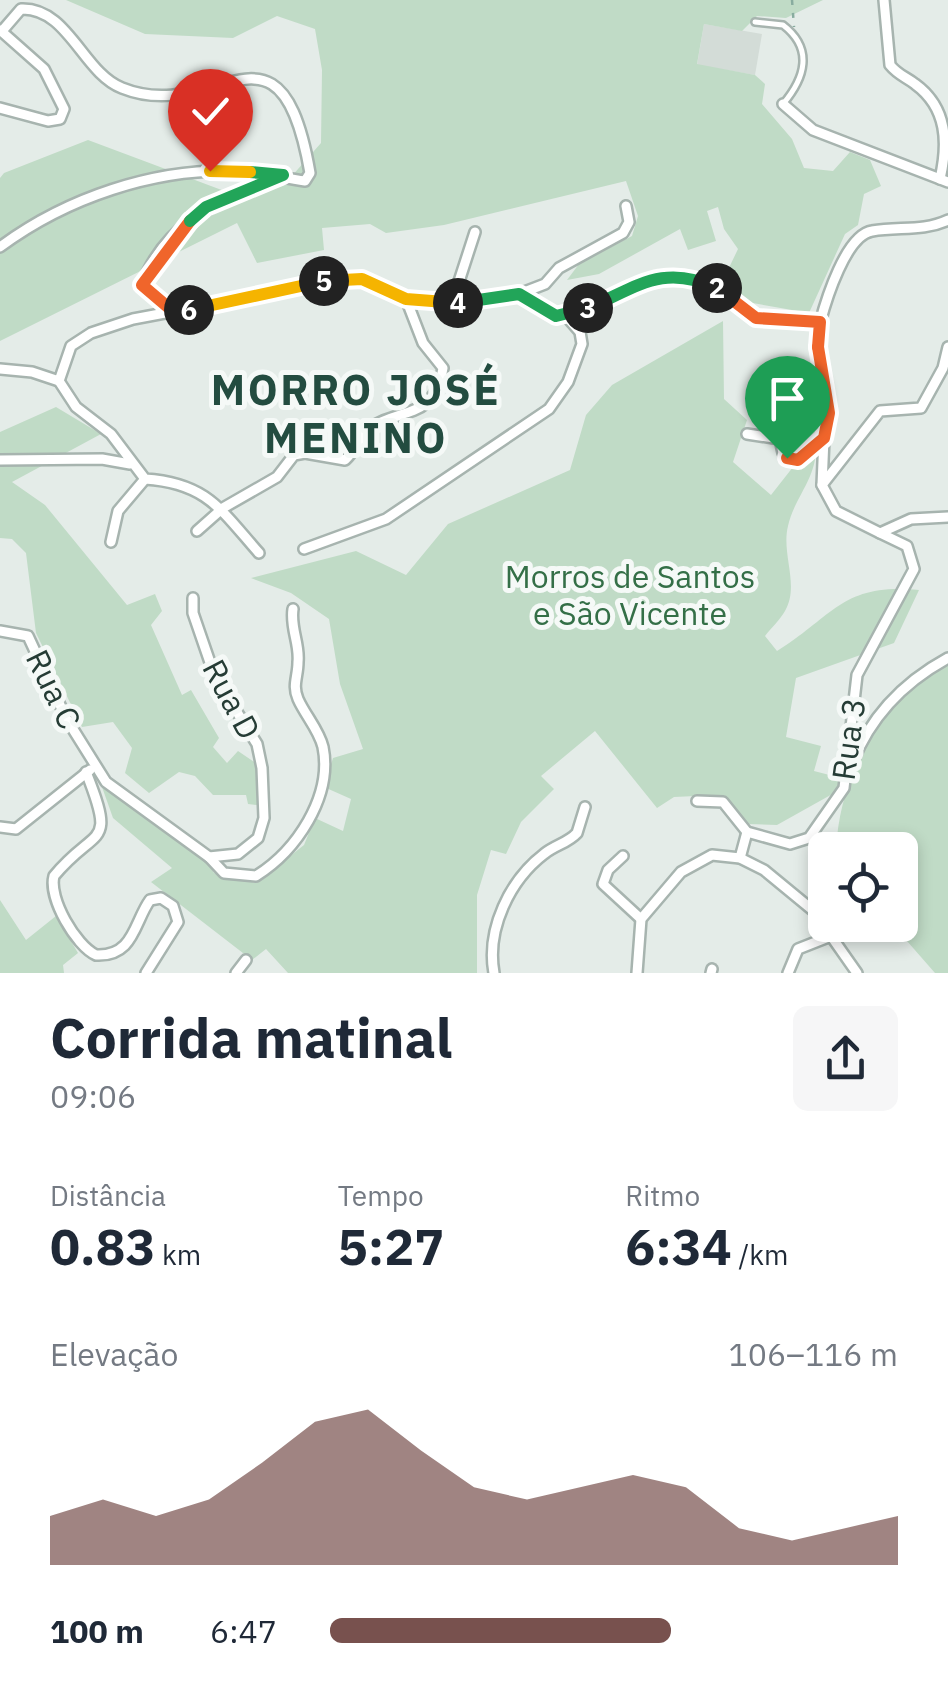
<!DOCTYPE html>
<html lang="pt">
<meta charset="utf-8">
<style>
:root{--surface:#fff;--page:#f6f6f7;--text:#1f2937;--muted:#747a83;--accent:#78514e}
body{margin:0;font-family:"IBM Plex Sans",sans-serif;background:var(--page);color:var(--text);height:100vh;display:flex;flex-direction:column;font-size:38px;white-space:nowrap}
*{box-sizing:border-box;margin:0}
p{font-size:32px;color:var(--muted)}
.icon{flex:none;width:55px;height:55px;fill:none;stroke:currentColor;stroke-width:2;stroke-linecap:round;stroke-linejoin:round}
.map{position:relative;height:973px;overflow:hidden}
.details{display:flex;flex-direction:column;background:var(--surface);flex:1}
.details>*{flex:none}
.controls{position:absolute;left:808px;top:832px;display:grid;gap:20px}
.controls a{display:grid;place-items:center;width:110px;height:110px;border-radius:15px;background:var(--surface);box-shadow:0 5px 15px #0003;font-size:50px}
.pin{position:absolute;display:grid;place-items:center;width:85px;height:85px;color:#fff;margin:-102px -42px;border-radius:50% 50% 50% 0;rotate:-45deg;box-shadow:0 0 10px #0007}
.pin .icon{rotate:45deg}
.km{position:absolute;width:50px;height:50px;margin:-25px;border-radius:50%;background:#222;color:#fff;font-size:28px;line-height:50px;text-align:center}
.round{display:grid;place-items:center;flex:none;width:105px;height:105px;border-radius:15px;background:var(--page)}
.summary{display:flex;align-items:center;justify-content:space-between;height:170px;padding:0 50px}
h1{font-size:55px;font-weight:700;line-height:75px}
.figures{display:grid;grid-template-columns:repeat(3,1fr);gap:15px;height:170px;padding:10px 50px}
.figures div{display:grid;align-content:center}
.figures b{font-size:50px;font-weight:700}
.figures small{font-size:28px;font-weight:400}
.figures p{font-size:28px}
.chart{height:280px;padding:20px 50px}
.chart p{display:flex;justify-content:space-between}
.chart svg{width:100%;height:180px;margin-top:10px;fill:var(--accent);opacity:.7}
ul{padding:0 50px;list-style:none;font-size:32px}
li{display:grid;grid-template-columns:160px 120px 1fr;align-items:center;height:75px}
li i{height:25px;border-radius:12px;background:var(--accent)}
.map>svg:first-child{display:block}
.built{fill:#d3dcd7}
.green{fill:#c0dbc6}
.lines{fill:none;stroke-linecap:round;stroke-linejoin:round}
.service-casing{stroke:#a7b4af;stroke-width:10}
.minor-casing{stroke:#a7b4af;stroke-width:14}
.path{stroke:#88ac9f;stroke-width:2.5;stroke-dasharray:5 8;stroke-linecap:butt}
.service{stroke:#fff;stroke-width:5}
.minor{stroke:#fff;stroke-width:9}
.split-1-casing{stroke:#fff;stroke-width:20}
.split-2-casing{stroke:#fff;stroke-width:20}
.split-3-casing{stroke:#fff;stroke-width:20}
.split-4-casing{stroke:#fff;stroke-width:20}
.split-5-casing{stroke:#fff;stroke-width:20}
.split-6-casing{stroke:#fff;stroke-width:20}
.split-7-casing{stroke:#fff;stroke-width:20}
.split-8-casing{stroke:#fff;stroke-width:20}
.split-9-casing{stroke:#fff;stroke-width:20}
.split-1{stroke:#f0652b;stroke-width:12}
.split-2{stroke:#f0652b;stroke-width:12}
.split-3{stroke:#22a559;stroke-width:12}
.split-4{stroke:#22a559;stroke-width:12}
.split-5{stroke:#f5b400;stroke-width:12}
.split-6{stroke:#f5b400;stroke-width:12}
.split-7{stroke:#f0652b;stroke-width:12}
.split-8{stroke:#22a559;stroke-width:12}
.split-9{stroke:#f5b400;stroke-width:12}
.labels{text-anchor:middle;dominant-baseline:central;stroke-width:10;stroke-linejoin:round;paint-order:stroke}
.park-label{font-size:32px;fill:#346f47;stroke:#f5f9f7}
.street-label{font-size:32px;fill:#253c35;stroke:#f5f9f7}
.district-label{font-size:42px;font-weight:bold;letter-spacing:2.5px;fill:#234c40;stroke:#f5f9f7}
</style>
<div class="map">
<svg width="948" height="973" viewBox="0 0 948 973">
<rect width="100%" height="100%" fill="#e4ece8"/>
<polygon class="built" points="704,24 762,34 755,75 697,65"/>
<g class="green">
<polygon points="66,0 823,0 786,18 757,16 742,31 704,24 697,64 755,75 765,84 762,104 792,139 804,168 833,171 850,152 870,160 881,186 864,194 858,225 845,234 809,313 747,302 725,276 738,249 724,229 718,207 707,211 716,241 688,250 680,229 599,274 567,280 579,264 632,236 638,216 626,181 444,225 386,233 370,224 322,228 324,250 257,263 237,223 0,341 0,178 4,173 88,140 227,192 283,186 321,143 322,70 315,29 277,16 233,38 145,34"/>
<path d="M723,321l1,78 23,21 -14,42 38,33 22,-28 23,-15c-2,29 -22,47 -28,74 -7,28 12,59 -3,85 -5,9 -14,17 -20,25l12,15c58,-36 65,-68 142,-61l-25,53 -98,35 -10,59 35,9 -7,25 27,7 -5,14 -59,33 -29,-1 -30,-29 -44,2 -17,11 -62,-77 -54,45 13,13 -33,33 -15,32 -15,-4 -14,45v78h-189l-22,-24 -14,11 -101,-78 21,-14 -59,-50 -11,-31 105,74 7,12 42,10 48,-38 11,-27 28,13 8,-32 -27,-12 9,-29 30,-9 -23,-65 -11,-65 -38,-26 -40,-15 105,-27 50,24 42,-51 122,-54 16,-55 26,-30z"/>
<polygon points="56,407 101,434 12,482 45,505 127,605 155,594 162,611 151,625 182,695 191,690 219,738 213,747 227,763 238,751 257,764 257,805 248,804 246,795 213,795 195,776 179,772 149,793 125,773 132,748 113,722 82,727 36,633 26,553 12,539 0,538 0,432"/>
<path d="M948,663v310h-13l-42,-48h7v-75h-64c4,-77 44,-149 112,-187z"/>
<polygon points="0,900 26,940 56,916 78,953 63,965 64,973 0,973"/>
</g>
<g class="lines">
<g class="service-casing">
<path id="service" d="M755,22l28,3c31,24 22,53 0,79"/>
</g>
<g class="minor-casing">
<g id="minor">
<path d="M884,0l6,65c8,10 16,12 25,19 33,24 33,60 25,95"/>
<polyline points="0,30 44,69 64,109 60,119 48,121 0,108"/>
<polyline points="783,104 813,130 948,182"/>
<path d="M0,247c66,-49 154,-79 237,-76 23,0 45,7 68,10l5,-8c-30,-173 -94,-47 -188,-85 -39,-15 -54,-81 -101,-79l-19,22"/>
<path d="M519,294l33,21 14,1 92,-40 15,-1 41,12 41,31 65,5c6,-23 26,-88 52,-92 27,-5 50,1 76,-11"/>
<polyline points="452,303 475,232"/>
<path d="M176,313l-34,-28c24,-66 81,-84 138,-108"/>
<polyline points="948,347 943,368 921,408 880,411 822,485 836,511 880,533 911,519 948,517"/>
<polyline points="0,369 32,372 59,381 71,346 91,333 133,319 352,278 422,302 472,303 519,294 545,284 559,268 623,233 629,222 626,206"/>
<path d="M59,381l17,26 35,27 34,45c62,4 76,31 114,74"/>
<path d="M747,434l33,5 3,14 11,8 30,-23c8,-39 -13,-77 -4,-115"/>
<polyline points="0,460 102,459 130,464"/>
<polyline points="822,485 824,438"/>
<path d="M197,531l26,-23 54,-31 17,-22 11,-2 40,7c10,-9 14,-23 24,-31 29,-22 65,-7 74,-61l-20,-25 -17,-44"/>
<polyline points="111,542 118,511 145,479"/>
<polyline points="304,549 386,519 549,409 568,382 582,344 580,332 566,316"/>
<polyline points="0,631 28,636 66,718 106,782 209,857 238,854 258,838 264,818 262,768 257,744 215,677 193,613 193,598"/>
<path d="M850,769c18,-50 52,-86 98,-111"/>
<path d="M86,772c31,78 10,53 -32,104 -6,22 22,70 42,79 38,2 38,-33 54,-55l11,-2 12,8 5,16 -32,51"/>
<polyline points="697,801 723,802 747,832 790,844 809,838 844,788 857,675 914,569 907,546 880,533"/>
<polyline points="0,827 16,829 90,770"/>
<polyline points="623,856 608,870 603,884 641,919"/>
<path d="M209,857l15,16 32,3c40,-25 77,-79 67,-129 -4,-17 -18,-32 -25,-48 -6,-14 0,-22 0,-37 2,-18 -8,-34 -5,-53"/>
<polyline points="740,858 747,832"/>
<polyline points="236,973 246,960"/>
<path d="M494,973c-8,-44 16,-93 50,-119 11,-9 24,-11 33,-21l8,-26"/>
<polyline points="637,973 641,919 681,872 712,855 740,858 764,870 815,912 831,936"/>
<polyline points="711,973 712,969"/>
<polyline points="788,973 798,949 831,936 857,973"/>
</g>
</g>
<polyline class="path" points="792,0 794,27"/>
<use href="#service" class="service"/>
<use href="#minor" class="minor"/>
</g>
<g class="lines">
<g class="split-1-casing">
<polyline id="split-1" points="787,458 798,460 824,438 829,413 818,347"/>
</g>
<g class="split-2-casing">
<polyline id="split-2" points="717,288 756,318 820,322 818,347"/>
</g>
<g class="split-3-casing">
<path id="split-3" d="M588,308c50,-21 74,-45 129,-20"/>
</g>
<g class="split-4-casing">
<polyline id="split-4" points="458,303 519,294 556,316 588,308"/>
</g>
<g class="split-5-casing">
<polyline id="split-5" points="324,281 362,279 406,299 458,303"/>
</g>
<g class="split-6-casing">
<polyline id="split-6" points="189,310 324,281"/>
</g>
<g class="split-7-casing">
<polyline id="split-7" points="189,310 176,314 142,285 190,221"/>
</g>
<g class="split-8-casing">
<polyline id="split-8" points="190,221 206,207 283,175 250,172"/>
</g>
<g class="split-9-casing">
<polyline id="split-9" points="210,171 250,172"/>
</g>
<use href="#split-1" class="split-1"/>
<use href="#split-2" class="split-2"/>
<use href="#split-3" class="split-3"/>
<use href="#split-4" class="split-4"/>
<use href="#split-5" class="split-5"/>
<use href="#split-6" class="split-6"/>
<use href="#split-7" class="split-7"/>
<use href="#split-8" class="split-8"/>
<use href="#split-9" class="split-9"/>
</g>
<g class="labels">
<g class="park-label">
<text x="630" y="576">Morros de Santos<tspan x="630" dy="37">e São Vicente</tspan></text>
</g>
<g class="street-label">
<text transform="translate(54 689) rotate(64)">Rua C</text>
<text transform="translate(232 699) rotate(62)">Rua D</text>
<text transform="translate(848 739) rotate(-82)">Rua 3</text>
</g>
<g class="district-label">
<text x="356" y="389">MORRO JOSÉ<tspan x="356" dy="48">MENINO</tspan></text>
</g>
</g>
</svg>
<div class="controls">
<a><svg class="icon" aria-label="locate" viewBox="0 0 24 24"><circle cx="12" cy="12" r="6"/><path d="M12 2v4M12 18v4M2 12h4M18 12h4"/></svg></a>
</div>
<div class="pin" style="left:787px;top:458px;background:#1e9e55"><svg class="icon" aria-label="arrive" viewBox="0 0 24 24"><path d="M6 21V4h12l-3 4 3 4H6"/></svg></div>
<div class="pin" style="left:210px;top:171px;background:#d93025"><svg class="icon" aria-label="check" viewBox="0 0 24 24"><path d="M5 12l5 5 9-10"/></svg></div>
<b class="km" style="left:717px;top:288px">2</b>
<b class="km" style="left:588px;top:308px">3</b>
<b class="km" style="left:458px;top:303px">4</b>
<b class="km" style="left:324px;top:281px">5</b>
<b class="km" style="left:189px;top:310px">6</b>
</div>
<section class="details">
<div class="summary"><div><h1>Corrida matinal</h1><p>09:06</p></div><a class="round"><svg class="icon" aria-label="share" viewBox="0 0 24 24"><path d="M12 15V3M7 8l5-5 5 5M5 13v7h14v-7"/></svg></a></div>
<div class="figures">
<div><p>Distância</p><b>0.83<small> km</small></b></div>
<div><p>Tempo</p><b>5:27</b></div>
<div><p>Ritmo</p><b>6:34<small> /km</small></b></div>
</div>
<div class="chart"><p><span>Elevação</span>106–116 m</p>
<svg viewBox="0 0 160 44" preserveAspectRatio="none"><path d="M0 44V32L10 28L20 32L30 28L40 19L50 9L60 6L70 16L80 25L90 28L100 25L110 22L120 25L130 35L140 38L150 35L160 32V44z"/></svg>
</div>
<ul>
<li><b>100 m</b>6:47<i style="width:60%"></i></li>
</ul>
</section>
